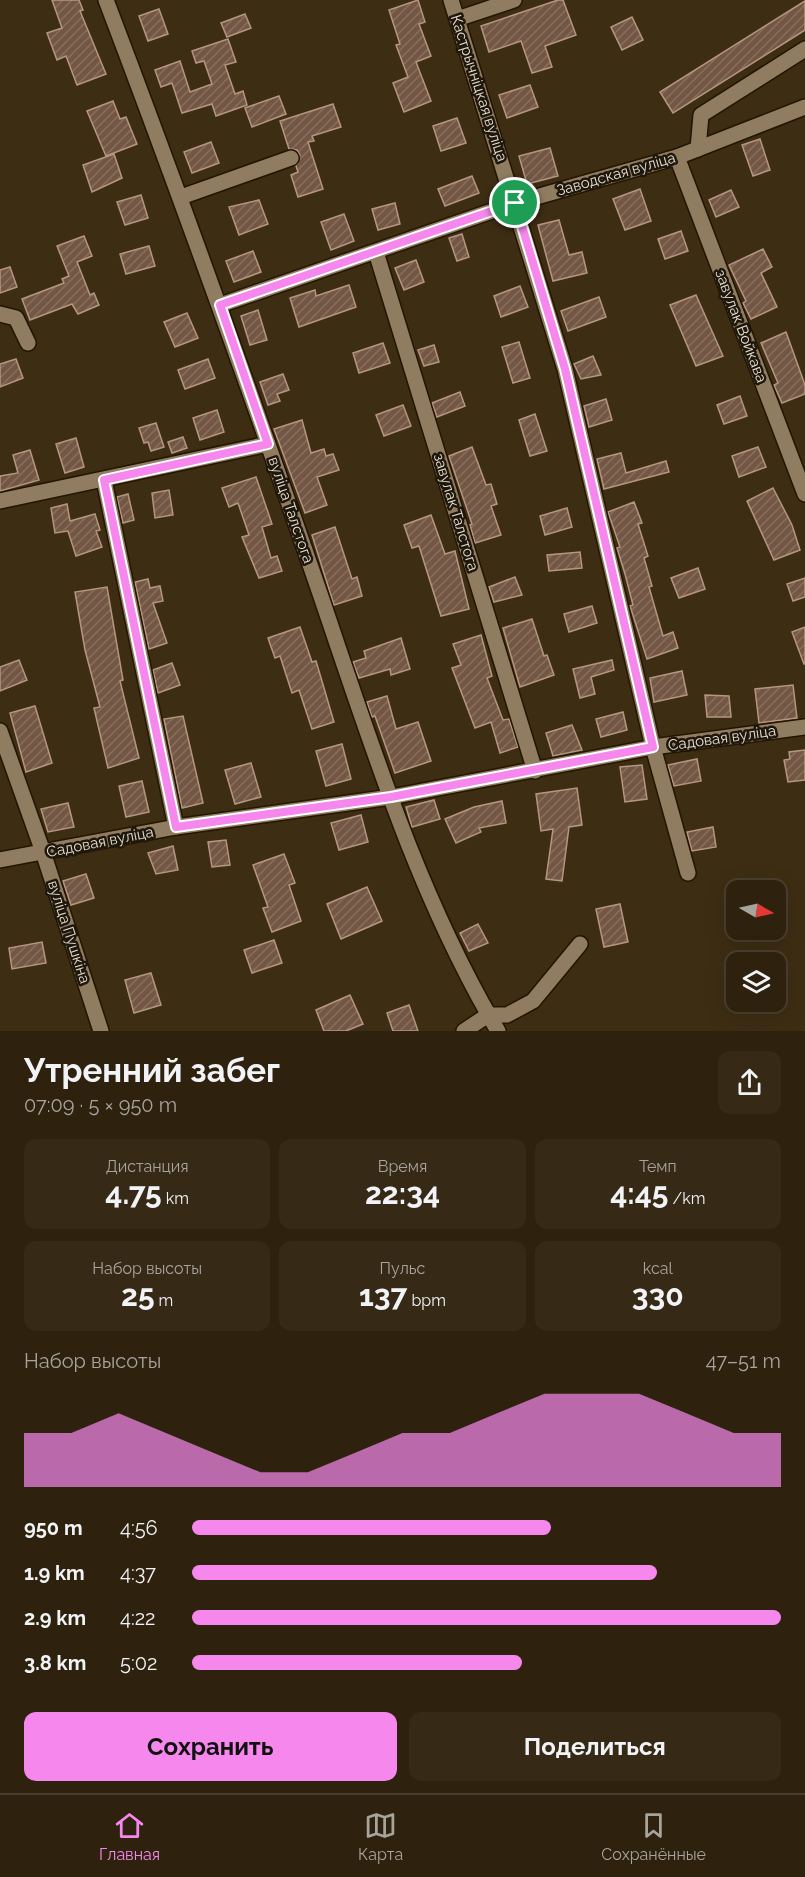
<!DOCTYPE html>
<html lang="ru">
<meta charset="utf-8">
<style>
:root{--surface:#2e220e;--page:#362a17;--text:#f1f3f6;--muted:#a7a49e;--line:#493f2e;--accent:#f688ed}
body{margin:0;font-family:Raleway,sans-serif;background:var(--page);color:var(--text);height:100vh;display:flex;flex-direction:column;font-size:22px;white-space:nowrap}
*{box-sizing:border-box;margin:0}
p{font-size:20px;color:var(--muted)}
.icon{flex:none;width:33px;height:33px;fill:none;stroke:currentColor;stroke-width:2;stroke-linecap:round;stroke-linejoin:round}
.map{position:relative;height:1031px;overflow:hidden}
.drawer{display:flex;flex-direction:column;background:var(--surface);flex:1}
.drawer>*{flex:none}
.needle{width:39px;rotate:99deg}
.fabs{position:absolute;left:726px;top:880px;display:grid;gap:12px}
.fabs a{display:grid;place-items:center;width:60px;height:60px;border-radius:12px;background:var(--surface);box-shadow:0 6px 24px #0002,0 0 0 2px var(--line);font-size:30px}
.pin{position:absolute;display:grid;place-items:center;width:51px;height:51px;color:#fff;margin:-26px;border:3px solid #fff;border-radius:50%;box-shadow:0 2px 6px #0007}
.round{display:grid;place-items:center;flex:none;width:63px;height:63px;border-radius:12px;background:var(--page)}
.overview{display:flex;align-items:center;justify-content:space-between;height:102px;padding:0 24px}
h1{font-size:33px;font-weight:700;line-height:45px}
.stats{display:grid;grid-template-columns:repeat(3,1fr);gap:9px;height:102px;padding:6px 24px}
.stats div{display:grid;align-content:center;border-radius:12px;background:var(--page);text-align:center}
.stats b{font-size:30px;font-weight:700}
.stats small{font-size:16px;font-weight:400}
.stats p{font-size:16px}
.chart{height:168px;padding:12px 24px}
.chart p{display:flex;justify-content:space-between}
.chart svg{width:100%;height:108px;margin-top:6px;fill:var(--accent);opacity:.7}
.primary-button{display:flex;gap:12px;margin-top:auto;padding:12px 24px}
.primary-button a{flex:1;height:69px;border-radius:12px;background:var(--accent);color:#111;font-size:24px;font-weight:700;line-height:69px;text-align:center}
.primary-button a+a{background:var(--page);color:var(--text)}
ul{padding:0 24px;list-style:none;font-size:20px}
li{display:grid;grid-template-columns:96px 72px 1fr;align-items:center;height:45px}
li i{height:15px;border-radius:8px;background:var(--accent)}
.dock{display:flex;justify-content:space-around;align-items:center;height:84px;border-top:2px solid var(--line);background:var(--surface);font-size:16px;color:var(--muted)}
.dock a{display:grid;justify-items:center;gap:3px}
.dock .selected{color:var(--accent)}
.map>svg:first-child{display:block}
.building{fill:url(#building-hatch);stroke:#b59682;stroke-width:1.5}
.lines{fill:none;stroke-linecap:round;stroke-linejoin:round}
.minor-casing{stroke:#241500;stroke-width:18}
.minor{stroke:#907d61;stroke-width:15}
.route-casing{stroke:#fff;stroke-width:12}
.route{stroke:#f688ed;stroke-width:8}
.labels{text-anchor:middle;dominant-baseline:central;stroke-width:5;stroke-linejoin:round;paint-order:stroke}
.street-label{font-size:15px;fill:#e9decf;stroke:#1e170c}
</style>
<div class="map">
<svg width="805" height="1031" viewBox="0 0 805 1031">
<defs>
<pattern id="building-hatch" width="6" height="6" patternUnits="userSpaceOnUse" patternTransform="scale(1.5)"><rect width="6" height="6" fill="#735744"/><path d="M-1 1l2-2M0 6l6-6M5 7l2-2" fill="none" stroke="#876f5e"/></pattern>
</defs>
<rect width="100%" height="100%" fill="#3d2d13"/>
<g class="building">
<polygon points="52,0 79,0 83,10 80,11 106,74 77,85 66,56 57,60 47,33 62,28"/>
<polygon points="418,0 425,22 419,24 431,56 416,62 431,101 404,112 393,83 408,77 396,45 400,44 389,10"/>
<polygon points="558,0 563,0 576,35 545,46 552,67 532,73 521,41 489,52 481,26"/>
<polygon points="805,1 805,30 673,113 660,92"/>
<polygon points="159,9 168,34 148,41 139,16"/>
<polygon points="245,14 251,28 227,37 221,23"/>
<polygon points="632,17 643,40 622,50 611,27"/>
<polygon points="228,39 236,62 225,65 235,94 243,91 247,105 216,116 212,104 182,113 172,83 161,87 155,70 180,61 190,92 212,84 204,61 196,63 192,51"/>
<polygon points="530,85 538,107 507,118 499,95"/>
<polygon points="279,96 286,114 252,127 245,108"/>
<polygon points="113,101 120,119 126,117 137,144 106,156 87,111"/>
<polygon points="333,104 341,127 312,136 314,141 308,142 323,189 298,197 291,175 298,172 296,166 300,155 297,150 289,149 280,121"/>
<polygon points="457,118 466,143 441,151 433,126"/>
<polygon points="760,139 770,170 753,176 742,145"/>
<polygon points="211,142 219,163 192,173 184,152"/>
<polygon points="550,148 558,176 527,184 519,156"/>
<polygon points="114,154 122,178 92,192 83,165"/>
<polygon points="472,176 479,193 445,206 438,189"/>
<polygon points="640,189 651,221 625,230 613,199"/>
<polygon points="731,190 739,207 716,217 709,200"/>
<polygon points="141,195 148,218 125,225 117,202"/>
<polygon points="259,200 268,224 239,235 229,207"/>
<polygon points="395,203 400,224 378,230 372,209"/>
<polygon points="344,214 354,241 331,250 321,222"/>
<polygon points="559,220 569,255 582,252 587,273 553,281 538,225"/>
<polygon points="681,231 688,251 665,259 658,239"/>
<polygon points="462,234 469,257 457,261 449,238"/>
<polygon points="84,236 92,256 77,262 90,295 94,293 99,305 78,314 72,304 30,320 22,299 64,283 62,279 69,276 57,246"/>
<polygon points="149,246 155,266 126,274 120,254"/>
<polygon points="763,249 772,267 761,273 777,307 751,319 743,303 746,301 729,265"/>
<polygon points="253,251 261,272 234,282 226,261"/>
<polygon points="416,260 424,282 404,290 395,268"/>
<polygon points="10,267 17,287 0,293 0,270"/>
<polygon points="349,285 356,307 299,327 290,298 315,290 316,296"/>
<polygon points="520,286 528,307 501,317 494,296"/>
<polygon points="696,295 723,356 696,366 670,305"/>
<polygon points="599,297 606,317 568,331 561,311"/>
<polygon points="258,310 267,340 250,345 241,316"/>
<polygon points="187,313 198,338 175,347 164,322"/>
<polygon points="786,332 805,385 805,394 782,403 774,385 778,383 761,343"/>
<polygon points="519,342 530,378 513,383 502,347"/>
<polygon points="383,343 390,363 359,373 353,353"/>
<polygon points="434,345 439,362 424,366 418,350"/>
<polygon points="593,356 601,375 581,379 574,364"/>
<polygon points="16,359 23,378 0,387 0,364"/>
<polygon points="208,359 215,378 185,389 178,370"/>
<polygon points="283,374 289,390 277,394 280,401 268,405 260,382"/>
<polygon points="460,392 465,406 437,417 432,403"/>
<polygon points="740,396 747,416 724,424 717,405"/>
<polygon points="606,399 612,420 589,427 584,406"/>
<polygon points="403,405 411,426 384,436 376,415"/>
<polygon points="217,410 224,432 200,440 193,418"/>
<polygon points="535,414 547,451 530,456 519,420"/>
<polygon points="302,420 311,453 324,449 326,456 333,454 339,470 317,477 327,505 305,513 274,429"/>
<polygon points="156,423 164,447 151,451 148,442 144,443 139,428"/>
<polygon points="183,437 187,448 172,453 168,442"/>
<polygon points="76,438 84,467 65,473 56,444"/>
<polygon points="472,447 486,485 491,484 497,504 491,506 501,535 475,543 470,525 472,524 449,456"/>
<polygon points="758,447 766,467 739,477 732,456"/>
<polygon points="30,450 39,480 0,491 0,476 18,473 13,455"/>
<polygon points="621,453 626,473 666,461 669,472 604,489 597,459"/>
<polygon points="256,477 272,524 262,527 271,558 277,556 282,571 259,578 242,537 249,535 238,503 229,507 222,488"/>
<polygon points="773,488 792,525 800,550 774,560 747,501"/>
<polygon points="169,490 173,515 155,518 152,493"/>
<polygon points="128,494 134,520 123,523 117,497"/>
<polygon points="634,502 642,523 638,524 648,556 644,558 652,586 649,587 663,636 673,632 678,648 647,659 630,606 633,605 625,574 617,548 620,547 608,512"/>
<polygon points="67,504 70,521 95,514 100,530 96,531 102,547 76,556 68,531 55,533 51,508"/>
<polygon points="567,508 572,527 545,535 540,516"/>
<polygon points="431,515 445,554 455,551 469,609 441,616 419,546 412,548 404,525"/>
<polygon points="335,527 352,579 357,577 362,596 334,605 312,535"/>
<polygon points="580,552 582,568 549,571 547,555"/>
<polygon points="698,568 705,589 679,598 671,578"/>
<polygon points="515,577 522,595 494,602 489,587"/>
<polygon points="805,578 805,597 793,601 787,584"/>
<polygon points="148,579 150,588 160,586 163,601 153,603 167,643 149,649 135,582"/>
<polygon points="107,587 123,680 120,681 139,758 108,768 94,708 100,707 85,650 75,592"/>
<polygon points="592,606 597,623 569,632 564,614"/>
<polygon points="532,619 544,656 547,655 554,675 520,687 503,628"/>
<polygon points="300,627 312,662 316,661 334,722 312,729 299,690 292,693 280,656 275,658 268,638"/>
<polygon points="805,627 805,664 804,664 792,632"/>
<polygon points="481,635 492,676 487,678 503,720 509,719 518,747 500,753 491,722 475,728 452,668 461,665 453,644"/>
<polygon points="401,638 410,669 391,675 390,669 359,678 353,662 366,658 364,651"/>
<polygon points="19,660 27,680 0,691 0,667"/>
<polygon points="612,660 614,670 591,677 595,694 580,698 573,669"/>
<polygon points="172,663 180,685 158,693 153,670"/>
<polygon points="682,671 687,695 654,702 650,678"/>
<polygon points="793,685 797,718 759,723 755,689"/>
<polygon points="705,695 729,696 731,717 707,717"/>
<polygon points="387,696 396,729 418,722 431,761 395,773 375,716 372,717 367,702"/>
<polygon points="35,706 52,763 26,772 10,713"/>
<polygon points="623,712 627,730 601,737 596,719"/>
<polygon points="183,716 203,803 182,808 164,719"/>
<polygon points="572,725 582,750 553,756 546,733"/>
<polygon points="342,744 351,779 326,786 316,751"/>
<polygon points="805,750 805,780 788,782 784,760 790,759 789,752"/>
<polygon points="697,759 701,781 674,786 668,765"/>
<polygon points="251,763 261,797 235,804 225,770"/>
<polygon points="642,765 647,799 625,802 620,767"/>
<polygon points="142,781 149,812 126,817 119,786"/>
<polygon points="577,788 582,825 569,827 562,881 546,879 553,829 541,831 536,794"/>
<polygon points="434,800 440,819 412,827 406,807"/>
<polygon points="502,801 506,823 479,828 481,832 456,843 445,819 474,807"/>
<polygon points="68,803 74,827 48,832 41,809"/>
<polygon points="361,815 368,842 339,850 331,823"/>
<polygon points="713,827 716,847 692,851 687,832"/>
<polygon points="226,840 230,865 212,867 208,842"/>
<polygon points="173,846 178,870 156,874 148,853"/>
<polygon points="284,854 295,883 289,885 301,921 272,932 263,908 268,907 253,865"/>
<polygon points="86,874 94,898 71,905 63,881"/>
<polygon points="367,887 382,921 341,939 327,904"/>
<polygon points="620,904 628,942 604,947 596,909"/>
<polygon points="478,924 488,943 469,951 460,933"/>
<polygon points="274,940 282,963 252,973 244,950"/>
<polygon points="42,942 46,963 12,969 9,948"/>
<polygon points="151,973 161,1005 134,1013 125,980"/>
<polygon points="350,995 363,1024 346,1031 324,1031 316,1010"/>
<polygon points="409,1005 418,1031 393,1031 387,1013"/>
</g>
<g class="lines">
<g class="minor-casing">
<g id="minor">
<path d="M106,0c73,192 142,385 209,579 53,154 100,312 183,452"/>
<polyline points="451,0 565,369 653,747 688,873"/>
<polyline points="457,19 514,0"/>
<polyline points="698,149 701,115 805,49"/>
<polyline points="677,157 805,494"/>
<polyline points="181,197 291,158"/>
<polyline points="376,252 535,771"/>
<polyline points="220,305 515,203 677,157 805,107"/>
<polyline points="0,314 16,318 28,343"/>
<polyline points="104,480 176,827"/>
<polyline points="0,501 268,444"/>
<polyline points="0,731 43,852 101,1031"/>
<polyline points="0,860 176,827 391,797 653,747 805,727"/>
<polyline points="488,1015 507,1015 533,1001 580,944"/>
<polyline points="464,1031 488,1015"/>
</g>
</g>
<use href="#minor" class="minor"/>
</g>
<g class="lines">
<g class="route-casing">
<polygon id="route" points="515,203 565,369 653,747 391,797 176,827 104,480 268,444 220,305"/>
</g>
<use href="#route" class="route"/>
</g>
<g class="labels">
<g class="street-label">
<text transform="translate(479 88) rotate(72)">Кастрычніцкая вуліца</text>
<text transform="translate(616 174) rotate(-16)">Заводская вуліца</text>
<text transform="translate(741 326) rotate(69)">завулак Войкава</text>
<text transform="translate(291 510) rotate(71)">вуліца Талстога</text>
<text transform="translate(456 512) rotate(73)">завулак Талстога</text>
<text transform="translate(722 738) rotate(-8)">Садовая вуліца</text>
<text transform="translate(100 842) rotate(-11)">Садовая вуліца</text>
<text transform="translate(69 932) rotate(72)">вуліца Пушкіна</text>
</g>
</g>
</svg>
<div class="fabs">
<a><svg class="needle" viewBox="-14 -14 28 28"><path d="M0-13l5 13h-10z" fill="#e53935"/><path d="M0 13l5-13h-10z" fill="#a7a49e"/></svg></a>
<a><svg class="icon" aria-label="layers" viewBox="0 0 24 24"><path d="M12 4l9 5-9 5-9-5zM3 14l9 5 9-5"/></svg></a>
</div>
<div class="pin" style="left:515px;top:203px;background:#1e9e55"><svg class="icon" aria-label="arrive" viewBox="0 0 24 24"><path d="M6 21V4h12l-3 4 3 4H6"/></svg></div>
</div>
<section class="drawer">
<div class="overview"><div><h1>Утренний забег</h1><p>07:09 · 5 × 950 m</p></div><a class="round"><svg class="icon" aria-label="share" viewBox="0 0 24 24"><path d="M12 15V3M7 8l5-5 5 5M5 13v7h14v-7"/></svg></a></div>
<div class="stats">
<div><p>Дистанция</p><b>4.75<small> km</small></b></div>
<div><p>Время</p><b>22:34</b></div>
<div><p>Темп</p><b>4:45<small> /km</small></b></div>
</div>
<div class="stats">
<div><p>Набор высоты</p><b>25<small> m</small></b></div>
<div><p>Пульс</p><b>137<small> bpm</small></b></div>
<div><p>kcal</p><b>330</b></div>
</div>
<div class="chart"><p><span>Набор высоты</span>47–51 m</p>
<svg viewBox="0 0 160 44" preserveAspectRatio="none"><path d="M0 44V22L10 22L20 14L30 22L40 30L50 38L60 38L70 30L80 22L90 22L100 14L110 6L120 6L130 6L140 14L150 22L160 22V44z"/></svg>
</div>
<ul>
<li><b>950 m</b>4:56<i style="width:61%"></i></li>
<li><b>1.9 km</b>4:37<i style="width:79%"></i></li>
<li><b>2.9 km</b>4:22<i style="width:100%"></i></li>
<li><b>3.8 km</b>5:02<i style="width:56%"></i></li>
</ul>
<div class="primary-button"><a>Сохранить</a><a>Поделиться</a></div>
</section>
<nav class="dock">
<a class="selected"><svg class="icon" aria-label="home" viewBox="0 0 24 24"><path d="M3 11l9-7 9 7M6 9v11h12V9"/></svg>Главная</a>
<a><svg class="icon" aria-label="map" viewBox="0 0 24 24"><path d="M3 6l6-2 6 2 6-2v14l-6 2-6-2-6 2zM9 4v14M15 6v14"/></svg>Карта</a>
<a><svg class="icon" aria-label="saved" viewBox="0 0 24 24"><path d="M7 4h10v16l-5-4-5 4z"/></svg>Сохранённые</a>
</nav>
